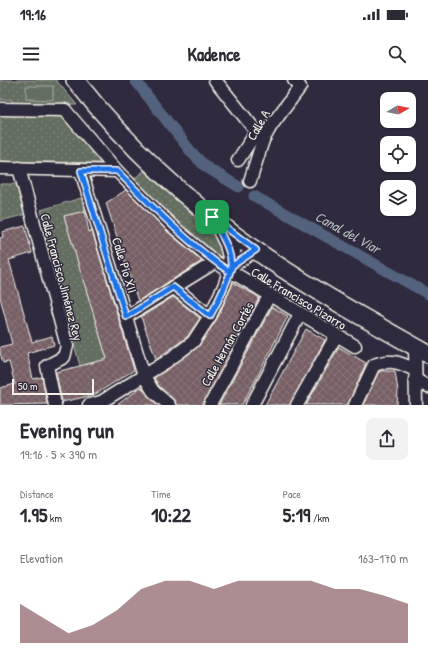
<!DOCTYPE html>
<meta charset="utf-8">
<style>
:root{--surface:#fff;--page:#f2f2f3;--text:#2b2b33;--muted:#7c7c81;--accent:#8a5d65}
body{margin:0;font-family:"Patrick Hand",sans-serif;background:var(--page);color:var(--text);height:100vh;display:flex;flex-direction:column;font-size:15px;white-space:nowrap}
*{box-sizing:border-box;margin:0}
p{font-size:13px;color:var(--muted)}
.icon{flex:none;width:22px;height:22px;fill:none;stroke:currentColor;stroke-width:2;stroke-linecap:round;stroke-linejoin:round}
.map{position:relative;height:325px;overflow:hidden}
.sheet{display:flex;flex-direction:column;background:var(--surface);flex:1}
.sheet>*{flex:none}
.needle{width:26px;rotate:81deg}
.tools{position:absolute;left:380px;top:12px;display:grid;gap:8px}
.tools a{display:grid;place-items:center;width:36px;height:36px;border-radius:8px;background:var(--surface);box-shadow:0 1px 3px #0004;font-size:20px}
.scale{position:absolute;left:12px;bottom:10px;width:82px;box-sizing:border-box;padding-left:4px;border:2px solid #f4f1e8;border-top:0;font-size:11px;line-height:14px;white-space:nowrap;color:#f4f1e8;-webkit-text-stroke:3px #2f2a3d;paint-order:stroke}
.pin{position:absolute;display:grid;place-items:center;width:34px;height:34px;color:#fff;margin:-17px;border-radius:8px;box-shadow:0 2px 6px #0006}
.round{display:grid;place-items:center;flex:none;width:42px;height:42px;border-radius:8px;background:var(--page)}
.headline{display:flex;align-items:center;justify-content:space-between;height:68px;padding:0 20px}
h1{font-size:22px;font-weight:700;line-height:30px}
.figures{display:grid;grid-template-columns:repeat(3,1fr);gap:6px;height:68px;padding:4px 20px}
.figures div{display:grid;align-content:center}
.figures b{font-size:20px;font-weight:700}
.figures small{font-size:11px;font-weight:400}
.figures p{font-size:11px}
.chart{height:112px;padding:8px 20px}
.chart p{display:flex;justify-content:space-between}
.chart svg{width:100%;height:72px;margin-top:4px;fill:var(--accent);opacity:.7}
.status{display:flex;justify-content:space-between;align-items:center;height:28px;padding:0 20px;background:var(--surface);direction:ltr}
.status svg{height:11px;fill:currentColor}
header{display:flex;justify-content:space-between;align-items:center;height:52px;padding:0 20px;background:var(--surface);font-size:18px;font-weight:700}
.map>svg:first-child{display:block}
.green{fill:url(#green-dots);stroke:#acafa4}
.pitch{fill:#636d61;stroke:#acafa4}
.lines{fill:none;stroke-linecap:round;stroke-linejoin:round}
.canal{stroke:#52647d;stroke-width:11}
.building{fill:url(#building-cross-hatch);stroke:#f4f1e8}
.street-casing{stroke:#f4f1e8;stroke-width:15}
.secondary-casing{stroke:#f4f1e8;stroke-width:20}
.street{stroke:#2f2a3d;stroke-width:12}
.secondary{stroke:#2f2a3d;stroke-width:17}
.route-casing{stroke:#fff;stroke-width:8}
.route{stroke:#1a73e8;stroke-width:5}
.labels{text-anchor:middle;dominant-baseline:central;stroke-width:3;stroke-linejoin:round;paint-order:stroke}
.street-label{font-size:13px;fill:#f4f1e8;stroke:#2f2a3d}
.water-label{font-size:14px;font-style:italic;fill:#b3b9bd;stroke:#2f2a3d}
</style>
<div class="status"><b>19:16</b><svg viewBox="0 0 49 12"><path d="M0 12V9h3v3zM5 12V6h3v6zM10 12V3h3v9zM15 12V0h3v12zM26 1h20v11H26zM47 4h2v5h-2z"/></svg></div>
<header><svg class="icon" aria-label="menu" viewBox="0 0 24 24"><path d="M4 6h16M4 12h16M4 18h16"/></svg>Kadence<svg class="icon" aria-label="search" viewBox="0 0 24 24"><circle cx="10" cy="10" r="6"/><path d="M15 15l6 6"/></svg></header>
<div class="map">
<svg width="428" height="325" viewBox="0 0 428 325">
<defs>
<pattern id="green-dots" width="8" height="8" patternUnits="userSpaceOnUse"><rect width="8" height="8" fill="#636d61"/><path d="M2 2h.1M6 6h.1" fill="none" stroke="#7a8278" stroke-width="1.8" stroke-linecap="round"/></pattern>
<pattern id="building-cross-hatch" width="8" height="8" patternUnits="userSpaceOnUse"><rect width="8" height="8" fill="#765f65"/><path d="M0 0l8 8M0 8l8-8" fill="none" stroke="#8a767b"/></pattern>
</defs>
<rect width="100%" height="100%" fill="#2f2a3d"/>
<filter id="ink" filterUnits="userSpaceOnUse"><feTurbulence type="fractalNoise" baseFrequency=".025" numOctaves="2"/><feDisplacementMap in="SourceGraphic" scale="8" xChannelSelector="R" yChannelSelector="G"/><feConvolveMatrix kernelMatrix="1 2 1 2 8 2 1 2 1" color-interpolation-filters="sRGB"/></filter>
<g filter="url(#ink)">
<g class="green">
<polygon points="0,0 56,0 77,25 12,25 12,20 0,20"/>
<polygon points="0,34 62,35 103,83 0,81"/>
<polygon points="144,91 220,158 226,176 222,184 132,100"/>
<polygon points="0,104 19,104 27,134 0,141"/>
<polygon points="81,118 85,131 64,136 107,279 80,286 43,152 47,151 41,130"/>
</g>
<polygon class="pitch" points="26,6 53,6 53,20 26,19"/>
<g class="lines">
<g class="canal">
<polyline points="135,0 192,73 206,87 239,107"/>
<polyline points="254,116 428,214"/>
</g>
</g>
<g class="building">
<polygon points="126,110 167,151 202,181 138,221 106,123"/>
<polygon points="85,131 89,152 92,151 134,290 94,315 62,322 56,292 107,279 64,136"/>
<polygon points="25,146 32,173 9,180 32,262 52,256 54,265 27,273 33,299 42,297 47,324 0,325 0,308 15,304 9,282 3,283 0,273 0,267 12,264 0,217 0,158 3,157 2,152"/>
<polygon points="233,203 259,217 258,220 203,325 176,325 174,320 159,306 154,298 199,266 217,239"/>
<polygon points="173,217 200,238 187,257 156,279 141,237"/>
<polygon points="272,227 288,236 256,299 242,325 219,325"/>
<polygon points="306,249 325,260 290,325 265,325"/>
<polygon points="339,267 366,283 348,325 306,325"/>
<polygon points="379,291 395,291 398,311 397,325 363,325"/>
<polygon points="141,307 158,325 117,325"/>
</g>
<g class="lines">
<g class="street-casing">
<g id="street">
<polyline points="215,0 263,60"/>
<polyline points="0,29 65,30 117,91 172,146 215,182 355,266"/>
<polyline points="238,80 257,51"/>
<polyline points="0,88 117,91"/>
<polyline points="19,88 67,266 64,277 47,286 55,325"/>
<polyline points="81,91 144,296 153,311 169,325"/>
<polyline points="250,101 263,60 271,46 300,7 294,0"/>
<polyline points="215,142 226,165 231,185"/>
<polyline points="232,186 256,170"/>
<polyline points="173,207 210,236"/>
<polyline points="126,237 215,182"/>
<polyline points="415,267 416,325"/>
<polyline points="415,299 428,307"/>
<polyline points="89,325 101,322 166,282 193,262 210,236 225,204 238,157"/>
<polyline points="210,325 269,216"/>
<polyline points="252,325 300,234"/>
<polyline points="297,325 336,256"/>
<path d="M355,325l19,-40c17,-6 25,-3 41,5"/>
</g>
</g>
<g class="secondary-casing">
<path id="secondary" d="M75,0c51,64 112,122 180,170 55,38 114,71 173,104"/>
</g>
<use href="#street" class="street"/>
<use href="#secondary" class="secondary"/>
</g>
</g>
<g class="lines" filter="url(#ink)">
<g class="route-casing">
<path id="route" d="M212,137c8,16 23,37 18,55 -42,-28 -77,-65 -113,-101h-36l45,146 47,-30 37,29c9,-16 17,-33 22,-50l24,-16 -44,-33"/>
</g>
<use href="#route" class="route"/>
</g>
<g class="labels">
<g class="street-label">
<text transform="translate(258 45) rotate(-61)">Calle A</text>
<text transform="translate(125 185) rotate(73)">Calle Pío XII</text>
<text transform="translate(62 197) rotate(75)">Calle Francisco Jiménez Rey</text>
<text transform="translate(299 218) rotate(31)">Calle Francisco Pizarro</text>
<text transform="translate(227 264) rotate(-61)">Calle Hernán Cortés</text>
</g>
<g class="water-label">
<text transform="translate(348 152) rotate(29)">Canal del Viar</text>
</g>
</g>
</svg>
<div class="tools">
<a><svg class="needle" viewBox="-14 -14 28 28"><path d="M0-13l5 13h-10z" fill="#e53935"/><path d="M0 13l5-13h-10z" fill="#7c7c81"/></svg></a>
<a><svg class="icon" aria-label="locate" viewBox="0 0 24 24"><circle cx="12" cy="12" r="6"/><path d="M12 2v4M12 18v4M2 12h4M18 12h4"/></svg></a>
<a><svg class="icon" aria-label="layers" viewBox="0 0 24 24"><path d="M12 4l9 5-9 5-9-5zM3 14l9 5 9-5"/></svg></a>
</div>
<div class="scale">50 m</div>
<div class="pin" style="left:212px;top:137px;background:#1e9e55"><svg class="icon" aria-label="arrive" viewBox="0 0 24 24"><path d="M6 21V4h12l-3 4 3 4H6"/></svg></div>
</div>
<section class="sheet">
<div class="headline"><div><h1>Evening run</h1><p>19:16 · 5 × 390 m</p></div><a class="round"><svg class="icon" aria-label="share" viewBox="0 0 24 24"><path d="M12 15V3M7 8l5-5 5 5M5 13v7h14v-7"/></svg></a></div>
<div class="figures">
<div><p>Distance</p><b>1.95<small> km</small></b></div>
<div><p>Time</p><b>10:22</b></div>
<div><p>Pace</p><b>5:19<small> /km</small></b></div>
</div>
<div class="chart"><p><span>Elevation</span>163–170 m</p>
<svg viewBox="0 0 160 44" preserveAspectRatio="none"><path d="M0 44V20L10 29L20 38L30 33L40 24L50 11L60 6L70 6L80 11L90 6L100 6L110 6L120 6L130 11L140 11L150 15L160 20V44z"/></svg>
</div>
</section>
